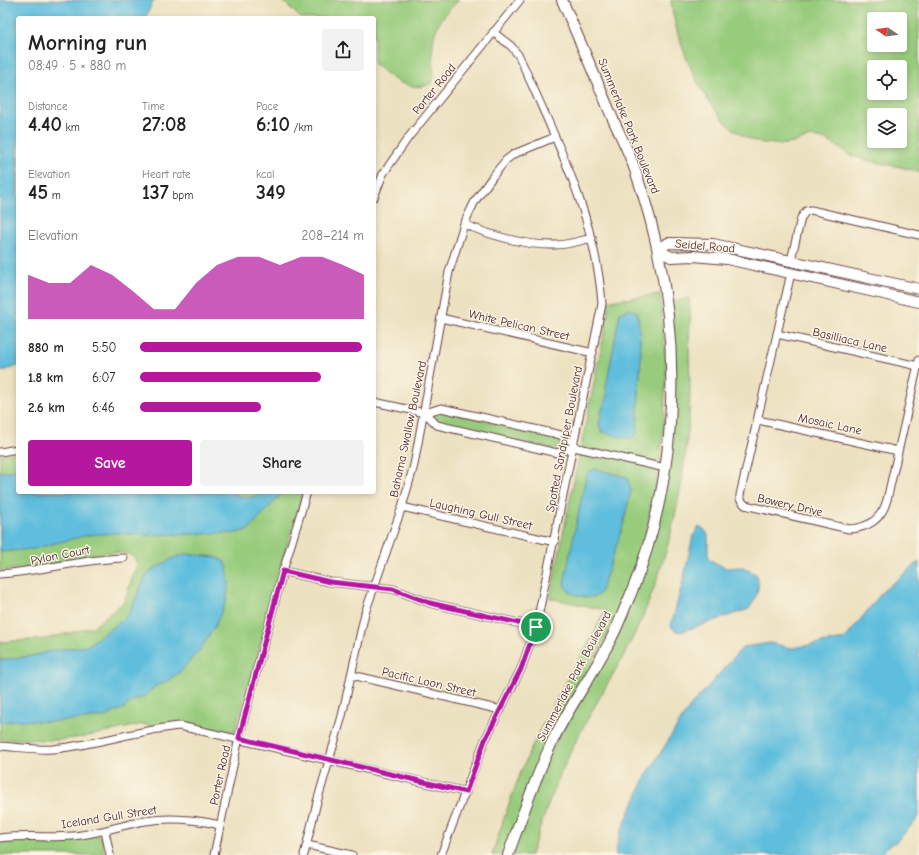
<!DOCTYPE html>
<meta charset="utf-8">
<style>
:root{--surface:#fff;--page:#f2f2f2;--text:#222;--muted:#767676;--accent:#b5179e}
body{margin:0;font-family:"Comic Neue",sans-serif;background:var(--page);color:var(--text);height:100vh;display:flex;flex-direction:column;font-size:15px;white-space:nowrap}
*{box-sizing:border-box;margin:0}
p{font-size:13px;color:var(--muted)}
.icon{flex:none;width:22px;height:22px;fill:none;stroke:currentColor;stroke-width:2;stroke-linecap:round;stroke-linejoin:round}
.map{position:relative;flex:1;overflow:hidden}
.panel{position:absolute;left:16px;top:16px;width:360px;height:478px;display:flex;flex-direction:column;background:var(--surface);border-radius:4px;box-shadow:0 2px 6px #0003}
.panel>*{flex:none}
.needle{width:26px;rotate:283deg}
.fabs{position:absolute;left:867px;top:12px;display:grid;gap:8px}
.fabs a{display:grid;place-items:center;width:40px;height:40px;border-radius:4px;background:var(--surface);box-shadow:0 2px 6px #0003;font-size:20px}
.pin{position:absolute;display:grid;place-items:center;width:34px;height:34px;color:#fff;margin:-17px;border:2px solid #fff;border-radius:50%;box-shadow:0 1px 4px #0007}
.round{display:grid;place-items:center;flex:none;width:42px;height:42px;border-radius:4px;background:var(--page)}
.headline{display:flex;align-items:center;justify-content:space-between;height:68px;padding:0 12px}
h1{font-size:22px;font-weight:600;line-height:30px}
.figures{display:grid;grid-template-columns:repeat(3,1fr);gap:6px;height:68px;padding:4px 12px}
.figures div{display:grid;align-content:center}
.figures b{font-size:20px;font-weight:600}
.figures small{font-size:11px;font-weight:400}
.figures p{font-size:11px}
.chart{height:112px;padding:8px 12px}
.chart p{display:flex;justify-content:space-between}
.chart svg{width:100%;height:72px;margin-top:4px;fill:var(--accent);opacity:.7}
.cta{display:flex;gap:8px;margin-top:auto;padding:8px 12px}
.cta a{flex:1;height:46px;border-radius:4px;background:var(--accent);color:#fff;font-size:16px;font-weight:600;line-height:46px;text-align:center}
.cta a+a{background:var(--page);color:var(--text)}
ul{padding:0 12px;list-style:none;font-size:13px}
li{display:grid;grid-template-columns:64px 48px 1fr;align-items:center;height:30px}
li i{height:10px;border-radius:5px;background:var(--accent)}
.map>svg:first-child{display:block}
.green{fill:#98cc7d;stroke:#717654;fill-rule:evenodd}
.water{fill:#5fbedd;stroke:#546e84}
.lines{fill:none;stroke-linecap:round;stroke-linejoin:round}
.minor-casing{stroke:#623c41;stroke-width:9}
.secondary-casing{stroke:#623c41;stroke-width:12}
.minor{stroke:#fff;stroke-width:7}
.secondary{stroke:#fff;stroke-width:10}
.route-casing{stroke:#fff;stroke-width:8}
.route{stroke:#b5179e;stroke-width:5}
.labels{text-anchor:middle;dominant-baseline:central;stroke-width:3;stroke-linejoin:round;paint-order:stroke}
.street-label{font-size:12px;fill:#4a1f2b;stroke:#fcf5e5}
</style>
<div class="map">
<svg width="919" height="855" viewBox="0 0 919 855">
<rect width="100%" height="100%" fill="#fcf5e5"/>
<filter id="ink" filterUnits="userSpaceOnUse"><feTurbulence type="fractalNoise" baseFrequency=".025" numOctaves="2"/><feDisplacementMap in="SourceGraphic" scale="8" xChannelSelector="R" yChannelSelector="G"/><feConvolveMatrix kernelMatrix="1 2 1 2 8 2 1 2 1" color-interpolation-filters="sRGB"/></filter>
<filter id="wash" filterUnits="userSpaceOnUse"><feTurbulence type="fractalNoise" baseFrequency=".012" numOctaves="4" result="noise"/><feDisplacementMap in="SourceGraphic" scale="16" xChannelSelector="R" yChannelSelector="G"/><feGaussianBlur stdDeviation="0.9" result="paint"/><feColorMatrix in="noise" values="0 0 0 0 0 0 0 0 0 0 0 0 0 0 0 0 0 1.4 0 .05"/><feComposite in="paint" operator="in"/></filter>
<g filter="url(#wash)">
<rect width="100%" height="100%" fill="#ece1c0"/>
<g class="green">
<path d="M282,0h177c-29,27 -28,40 -25,78 -5,14 -29,8 -39,2 -8,-5 -14,-11 -21,-16v-46h-73z"/>
<path d="M671,0h248v172c-21,-7 -44,-8 -65,-16 -12,-4 -22,-16 -35,-18 -10,-2 -16,1 -26,5 -7,2 -22,1 -30,0 -51,-7 -88,-99 -92,-143zM874,19h26v26h-26zM874,67h26v26h-26zM874,115h26v26h-26z"/>
<path d="M660,294l6,71 -2,63 -7,51 -10,47 -13,45 -20,50 -29,57 -80,177h-13c13,-40 26,-81 45,-119 21,-43 48,-82 68,-126l-55,-12 57,-279 2,-18z"/>
<path d="M689,298c2,17 1,27 0,42 0,25 2,49 0,73 -4,74 -21,149 -52,216 -20,42 -46,80 -66,122 -16,34 -29,68 -40,104h-23l25,-69 79,-149 34,-85 23,-129 -2,-120z"/>
<polygon points="442,411 557,437 562,440 563,446 559,450 438,424 434,419 437,412"/>
<path d="M18,452v40h285l-22,73 -29,110 -18,57c-22,-2 -47,-11 -70,-8 -8,1 -13,3 -21,0l-59,13 -26,3 -58,-1v-97l45,-3 48,-12 31,-25 13,-38 -3,-7c-18,-13 -64,4 -85,8 -16,3 -33,4 -49,6v-116z"/>
<polygon points="95,835 102,838 104,855 0,855 0,842 14,840 57,841"/>
</g>
<g class="water">
<polygon points="0,0 154,0 145,18 18,18 18,366 0,372"/>
<polygon points="628,309 636,311 638,315 641,354 637,434 630,439 602,432 599,425 602,409 607,399 606,387 620,313"/>
<path d="M595,469l32,8 4,14 -8,35 -22,65c-2,3 -4,6 -8,6 -10,2 -28,-4 -29,-14l22,-107 2,-4z"/>
<path d="M18,470v22h214c8,8 22,7 30,0h21l-35,38 -11,3 -94,2 -28,-2 -27,2 -55,14 -33,3v-80z"/>
<path d="M699,527l5,2 4,6v24l18,9 17,-1 14,8c3,14 0,22 -8,34l-68,23 -7,-2 -3,-4 13,-49 9,-41z"/>
<polygon points="188,554 216,557 224,561 227,566 229,583 226,602 215,626 201,648 180,672 164,683 157,685 142,698 132,701 124,708 105,717 48,722 19,720 0,722 0,660 32,656 55,650 87,646 121,621 129,613 145,578 150,571 175,557"/>
<polygon points="919,562 919,817 897,841 886,848 882,855 615,855 620,833 647,774 689,708 743,647 770,643 792,648 845,639 883,591"/>
</g>
</g>
<g filter="url(#ink)">
<g class="lines">
<g class="minor-casing">
<g id="minor">
<polyline points="374,197 383,174 408,138 520,0"/>
<path d="M464,224c25,11 63,22 91,21 12,0 24,-4 37,-7"/>
<polyline points="791,260 801,218 806,211 811,210 919,235"/>
<path d="M791,273l-51,222v4l5,6 104,24c20,-1 33,-11 38,-29l32,-140"/>
<polyline points="441,318 593,353"/>
<polyline points="777,334 918,366"/>
<polyline points="374,402 425,413 441,408 561,435 574,447 665,468"/>
<polyline points="425,413 437,425 557,453 574,447"/>
<polyline points="758,420 898,451"/>
<polyline points="0,452 18,449"/>
<polyline points="402,507 555,542"/>
<polyline points="283,571 330,582 393,589 430,603 536,627"/>
<path d="M0,574c42,-3 82,-15 124,-16"/>
<polyline points="352,675 501,710"/>
<path d="M0,746c17,1 35,4 53,3 43,-4 84,-19 127,-23l286,66"/>
<polyline points="105,831 110,855"/>
<path d="M0,838c24,-3 49,0 73,-2 25,-2 48,-11 72,-15 26,-4 50,-2 75,4"/>
<polyline points="307,845 352,855"/>
<polyline points="214,855 240,733 283,571 307,492"/>
<polyline points="304,855 317,802 342,716 365,613 402,507 414,465 449,272 464,224 475,201 493,176 506,160 514,154 555,137"/>
<path d="M441,855l44,-115 36,-71 15,-42 66,-323c-6,-88 -48,-169 -83,-248l-8,-10 -18,-14"/>
</g>
</g>
<g class="secondary-casing">
<g id="secondary">
<polyline points="658,250 668,243 713,244 919,289"/>
<polyline points="658,250 671,257 693,256 727,259 919,302"/>
<path d="M508,855c14,-39 27,-77 45,-115 17,-35 41,-67 59,-103 7,-13 12,-28 18,-41 55,-132 53,-286 7,-420 -6,-20 -16,-39 -25,-59 -16,-39 -33,-78 -50,-117"/>
</g>
</g>
<use href="#minor" class="minor"/>
<use href="#secondary" class="secondary"/>
</g>
</g>
<g class="lines" filter="url(#ink)">
<g class="route-casing">
<polygon id="route" points="283,571 330,582 393,589 430,603 536,627 521,669 485,740 466,792 239,738"/>
</g>
<use href="#route" class="route"/>
</g>
<g class="labels">
<g class="street-label">
<text transform="translate(434 89) rotate(-51)">Porter Road</text>
<text transform="translate(629 126) rotate(68)">Summerlake Park Boulevard</text>
<text transform="translate(705 246) rotate(5)">Seidel Road</text>
<text transform="translate(519 325) rotate(13)">White Pelican Street</text>
<text transform="translate(850 340) rotate(13)">Basilliaca Lane</text>
<text transform="translate(830 424) rotate(12)">Mosaic Lane</text>
<text transform="translate(408 429) rotate(-78)">Bahama Swallow Boulevard</text>
<text transform="translate(564 439) rotate(-79)">Spotted Sandpiper Boulevard</text>
<text transform="translate(790 505) rotate(13)">Bowery Drive</text>
<text transform="translate(481 514) rotate(13)">Laughing Gull Street</text>
<text transform="translate(60 555) rotate(-11)">Pylon Court</text>
<text transform="translate(574 676) rotate(-62)">Summerlake Park Boulevard</text>
<text transform="translate(429 682) rotate(13)">Pacific Loon Street</text>
<text transform="translate(220 775) rotate(-78)">Porter Road</text>
<text transform="translate(109 817) rotate(-9)">Iceland Gull Street</text>
</g>
</g>
</svg>
<div class="fabs">
<a><svg class="needle" viewBox="-14 -14 28 28"><path d="M0-13l5 13h-10z" fill="#e53935"/><path d="M0 13l5-13h-10z" fill="#767676"/></svg></a>
<a><svg class="icon" aria-label="locate" viewBox="0 0 24 24"><circle cx="12" cy="12" r="6"/><path d="M12 2v4M12 18v4M2 12h4M18 12h4"/></svg></a>
<a><svg class="icon" aria-label="layers" viewBox="0 0 24 24"><path d="M12 4l9 5-9 5-9-5zM3 14l9 5 9-5"/></svg></a>
</div>
<div class="pin" style="left:536px;top:627px;background:#1e9e55"><svg class="icon" aria-label="arrive" viewBox="0 0 24 24"><path d="M6 21V4h12l-3 4 3 4H6"/></svg></div>
<section class="panel">
<div class="headline"><div><h1>Morning run</h1><p>08:49 · 5 × 880 m</p></div><a class="round"><svg class="icon" aria-label="share" viewBox="0 0 24 24"><path d="M12 15V3M7 8l5-5 5 5M5 13v7h14v-7"/></svg></a></div>
<div class="figures">
<div><p>Distance</p><b>4.40<small> km</small></b></div>
<div><p>Time</p><b>27:08</b></div>
<div><p>Pace</p><b>6:10<small> /km</small></b></div>
</div>
<div class="figures">
<div><p>Elevation</p><b>45<small> m</small></b></div>
<div><p>Heart rate</p><b>137<small> bpm</small></b></div>
<div><p>kcal</p><b>349</b></div>
</div>
<div class="chart"><p><span>Elevation</span>208–214 m</p>
<svg viewBox="0 0 160 44" preserveAspectRatio="none"><path d="M0 44V17L10 22L20 22L30 11L40 17L50 27L60 38L70 38L80 22L90 11L100 6L110 6L120 11L130 6L140 6L150 11L160 17V44z"/></svg>
</div>
<ul>
<li><b>880 m</b>5:50<i style="width:99%"></i></li>
<li><b>1.8 km</b>6:07<i style="width:81%"></i></li>
<li><b>2.6 km</b>6:46<i style="width:54%"></i></li>
</ul>
<div class="cta"><a>Save</a><a>Share</a></div>
</section>
</div>
